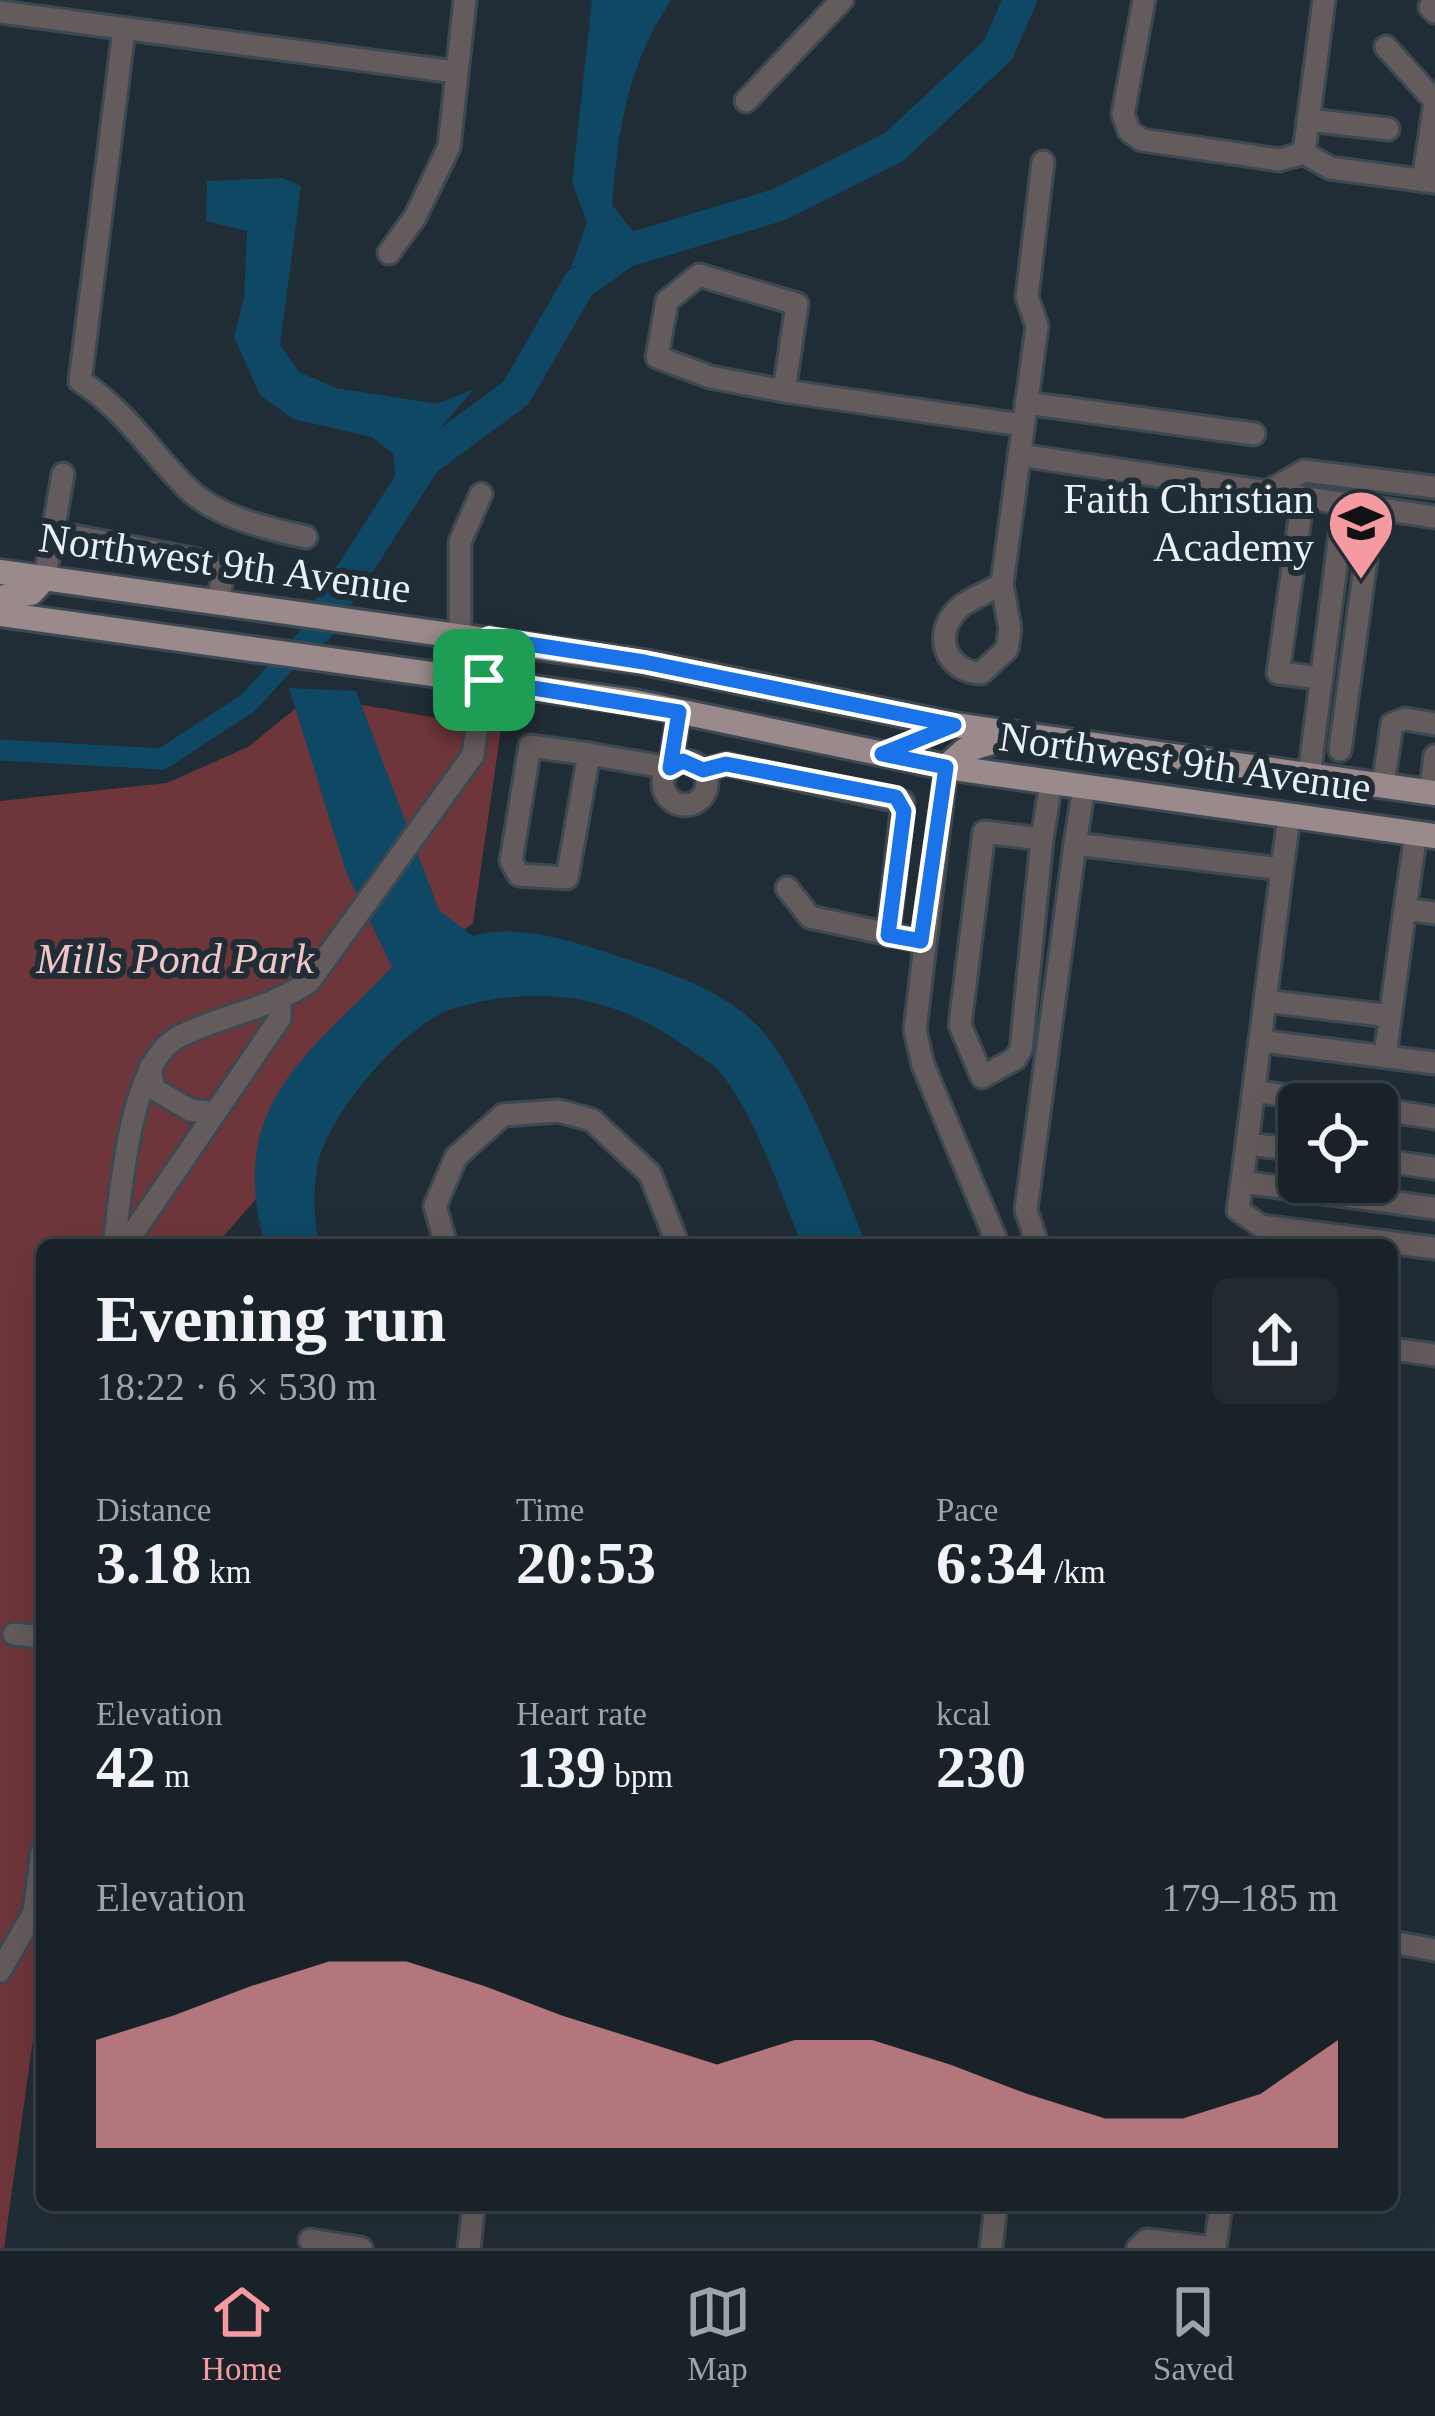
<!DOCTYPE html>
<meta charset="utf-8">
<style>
:root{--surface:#192228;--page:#222a30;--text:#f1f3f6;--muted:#9fa4a8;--line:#373f45;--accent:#f49aa0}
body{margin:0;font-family:Georgia,serif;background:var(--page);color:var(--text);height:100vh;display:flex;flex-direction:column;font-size:45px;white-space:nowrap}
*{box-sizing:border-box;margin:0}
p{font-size:39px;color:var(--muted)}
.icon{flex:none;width:66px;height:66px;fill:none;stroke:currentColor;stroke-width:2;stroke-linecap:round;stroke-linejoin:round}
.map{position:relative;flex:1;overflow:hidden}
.side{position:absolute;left:36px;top:1239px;width:1362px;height:972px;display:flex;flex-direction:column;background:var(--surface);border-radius:18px;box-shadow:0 12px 48px #0002,0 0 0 3px var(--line)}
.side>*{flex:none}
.fabs{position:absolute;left:1278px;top:1083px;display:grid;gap:24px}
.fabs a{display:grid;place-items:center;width:120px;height:120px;border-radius:18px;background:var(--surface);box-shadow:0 12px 48px #0002,0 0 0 3px var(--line);font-size:60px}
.pin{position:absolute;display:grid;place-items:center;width:102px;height:102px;color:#fff;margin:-51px;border-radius:24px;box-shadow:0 6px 18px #0006}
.round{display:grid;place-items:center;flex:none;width:126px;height:126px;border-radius:18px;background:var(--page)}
.overview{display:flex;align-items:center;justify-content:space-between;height:204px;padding:0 60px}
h1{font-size:66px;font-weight:800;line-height:90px}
.stats{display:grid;grid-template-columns:repeat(3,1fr);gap:18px;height:204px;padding:12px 60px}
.stats div{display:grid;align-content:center}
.stats b{font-size:60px;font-weight:800}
.stats small{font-size:33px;font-weight:400}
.stats p{font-size:33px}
.chart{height:336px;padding:24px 60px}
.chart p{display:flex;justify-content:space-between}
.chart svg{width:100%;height:216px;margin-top:12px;fill:var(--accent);opacity:.7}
.menu{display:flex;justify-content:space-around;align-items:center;height:168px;border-top:3px solid var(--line);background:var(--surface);font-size:33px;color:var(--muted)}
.menu a{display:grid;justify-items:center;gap:6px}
.menu .on{color:var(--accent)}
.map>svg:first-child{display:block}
.green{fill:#6e363b}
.water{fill:#0e4865}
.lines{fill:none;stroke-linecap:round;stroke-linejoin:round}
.canal{stroke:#0e4865;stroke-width:21}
.river{stroke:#0e4865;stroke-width:33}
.minor-casing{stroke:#3d4851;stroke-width:27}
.major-casing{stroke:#3d4851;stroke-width:30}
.minor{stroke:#635b5c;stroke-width:21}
.major{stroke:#9a8a8b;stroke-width:24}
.route-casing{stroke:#fff;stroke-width:24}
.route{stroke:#1a73e8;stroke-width:15}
.labels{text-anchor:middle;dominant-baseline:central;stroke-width:12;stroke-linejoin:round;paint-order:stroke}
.poi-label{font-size:42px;fill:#e9f1f7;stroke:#212d36;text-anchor:end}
.street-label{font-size:42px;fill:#e9f1f7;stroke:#212d36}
.park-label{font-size:42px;font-style:italic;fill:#f1c6c7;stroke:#212d36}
</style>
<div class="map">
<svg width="1435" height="2248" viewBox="0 0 1435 2248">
<rect width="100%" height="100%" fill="#212d36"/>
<polygon class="green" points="311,696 501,729 473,923 394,981 263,1191 216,1245 42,1245 42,1975 4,2248 0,2248 0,801 167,783 248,747"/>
<g class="water">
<path d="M592,0h79c-43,64 -53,129 -59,205l22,27 -63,36 16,-46 -15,-40z"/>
<polygon points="283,178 301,186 280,345 299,372 336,388 437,404 474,389 396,479 393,454 372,437 293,419 260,395 234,337 244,297 247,231 206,221 207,181"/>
<path d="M289,688l67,3 83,219 34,26c35,-12 91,2 126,14 53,18 115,33 157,74 41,40 89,165 110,221h-64c-22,-52 -47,-132 -83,-174 -8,-9 -21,-15 -30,-22 -72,-53 -147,-66 -234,-41 -50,15 -125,104 -137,155 -5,22 -4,60 1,82h-54c-39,-140 40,-187 127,-278l-46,-95z"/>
</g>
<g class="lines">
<polyline class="canal" points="0,750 162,759 248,703 317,628"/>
<polyline class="river" points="317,628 425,460 516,393 579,284 625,251 778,205 894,147 998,50 1020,0"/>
<g class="minor-casing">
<g id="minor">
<polyline points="1144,0 1123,114 1129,131 1142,140 1279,160 1304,153 1330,168 1435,182"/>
<polyline points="1430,7 1435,12"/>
<polyline points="0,12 455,72"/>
<path d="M124,30l-44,351c45,29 69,69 106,106 28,29 82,42 120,50"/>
<polyline points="1386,47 1435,101"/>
<polyline points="746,101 842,0"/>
<polyline points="1308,120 1388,129"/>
<polyline points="1304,153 1324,0"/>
<polyline points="1423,181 1435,102"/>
<polyline points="389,253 415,217 449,147 465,0"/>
<polyline points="784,391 710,377 657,357 667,301 699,275 797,304 784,391 1023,425"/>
<polyline points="1026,403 1254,434"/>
<polyline points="1019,455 1435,517"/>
<polyline points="1269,491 1304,471 1435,487"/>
<polyline points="1303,497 1278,673 1321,678"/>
<polyline points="53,532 208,562 223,573 218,602"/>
<polyline points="45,578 63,474"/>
<path d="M1002,584c-13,8 -34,15 -44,25 -27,27 -11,63 23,64l26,-24 3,-20 -8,-45 35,-258 -10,-29 16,-135"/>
<polyline points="460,634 460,542 481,494"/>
<polyline points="1340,750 1373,508"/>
<polyline points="589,754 530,746 511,861 519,875 567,878 589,754 670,768 679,712"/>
<circle cx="685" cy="783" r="22"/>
<polyline points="946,767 915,1030 923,1065 998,1245"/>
<polyline points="703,770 726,764 903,802 888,935"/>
<polyline points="1309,776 1344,503"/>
<polyline points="1383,786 1392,724 1405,719 1435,724"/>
<polyline points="1084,787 1075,844 1282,869 1289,817"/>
<polyline points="1430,793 1435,756"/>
<polyline points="1416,833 1405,909 1435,913"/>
<polyline points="1042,839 1021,1049 1015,1059 982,1077 960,1025 984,832 1042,839 1051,782"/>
<polyline points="787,888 810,917 921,941"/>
<polyline points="1265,1001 1390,1016"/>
<polyline points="1260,1041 1435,1063"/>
<polyline points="1385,1056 1405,909"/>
<polyline points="150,1067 154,1089 190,1110 215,1113"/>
<polyline points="1254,1091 1341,1104"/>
<polyline points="1377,1109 1435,1118"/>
<polyline points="1247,1144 1299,1150"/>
<polyline points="1377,1160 1435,1168"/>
<polyline points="1242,1182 1282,869"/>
<polyline points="1435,1208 1242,1182 1238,1210 1261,1226 1435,1248"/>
<polyline points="1037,1243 1026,1210 1075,844"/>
<path d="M114,1245c7,-51 15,-185 66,-209 43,-21 89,-27 129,-54l164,-227 16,-117"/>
<polyline points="125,1245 280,1018 280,1002"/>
<polyline points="446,1245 435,1206 456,1157 503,1115 559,1111 592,1120 650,1174 678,1245"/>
<polyline points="1392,1349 1435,1355"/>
<polyline points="14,1634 42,1637"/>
<polyline points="1392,1942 1435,1950"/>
<polyline points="0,1971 34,1912 42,1852"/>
<polyline points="310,2240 361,2248"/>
<polyline points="469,2248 474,2205"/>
<polyline points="991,2248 996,2205"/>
<polyline points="1138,2248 1147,2240 1214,2248"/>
<polyline points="1215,2248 1221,2205"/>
</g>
</g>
<g class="major-casing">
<g id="major">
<polyline points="0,572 644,662 954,725 1435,793"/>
<polyline points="0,598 31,593 45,578"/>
<polyline points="0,614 634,702 946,767 1435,836"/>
<polyline points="946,767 965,750 1010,737"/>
</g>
</g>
<use href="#minor" class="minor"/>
<use href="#major" class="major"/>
</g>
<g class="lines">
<g class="route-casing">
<polygon id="route" points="489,638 644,662 954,725 882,754 946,767 921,941 888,935 904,811 896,797 726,764 703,770 683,761 670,768 679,712 484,680"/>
</g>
<use href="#route" class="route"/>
</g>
<defs>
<g id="school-pin" transform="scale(3.45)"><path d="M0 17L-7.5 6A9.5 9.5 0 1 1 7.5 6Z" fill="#f49aa0" stroke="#212d36"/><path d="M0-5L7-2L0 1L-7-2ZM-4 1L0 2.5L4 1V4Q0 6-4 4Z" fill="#111"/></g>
</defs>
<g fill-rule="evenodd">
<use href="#school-pin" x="1361" y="523"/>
</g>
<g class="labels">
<g class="poi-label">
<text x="1314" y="499">Faith Christian<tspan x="1314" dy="48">Academy</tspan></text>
</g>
<g class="street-label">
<text transform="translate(225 563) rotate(8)">Northwest 9th Avenue</text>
<text transform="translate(1185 762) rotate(8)">Northwest 9th Avenue</text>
</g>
<g class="park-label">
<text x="175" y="959">Mills Pond Park</text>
</g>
</g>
</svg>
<div class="fabs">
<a><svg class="icon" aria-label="locate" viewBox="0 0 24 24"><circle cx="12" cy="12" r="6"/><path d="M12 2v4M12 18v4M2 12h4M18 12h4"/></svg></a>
</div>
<div class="pin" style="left:484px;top:680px;background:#1e9e55"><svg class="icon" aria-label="arrive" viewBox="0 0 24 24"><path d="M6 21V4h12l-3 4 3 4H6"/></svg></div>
<section class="side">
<div class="overview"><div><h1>Evening run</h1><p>18:22 · 6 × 530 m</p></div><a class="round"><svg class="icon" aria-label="share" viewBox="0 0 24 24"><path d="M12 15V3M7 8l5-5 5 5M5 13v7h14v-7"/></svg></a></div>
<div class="stats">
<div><p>Distance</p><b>3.18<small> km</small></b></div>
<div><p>Time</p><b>20:53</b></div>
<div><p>Pace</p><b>6:34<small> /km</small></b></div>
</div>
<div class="stats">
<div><p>Elevation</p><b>42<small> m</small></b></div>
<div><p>Heart rate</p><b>139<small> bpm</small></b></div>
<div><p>kcal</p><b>230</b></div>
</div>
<div class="chart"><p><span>Elevation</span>179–185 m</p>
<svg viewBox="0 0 160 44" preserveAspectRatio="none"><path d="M0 44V22L10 17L20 11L30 6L40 6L50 11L60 17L70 22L80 27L90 22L100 22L110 27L120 33L130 38L140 38L150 33L160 22V44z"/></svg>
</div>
</section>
</div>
<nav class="menu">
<a class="on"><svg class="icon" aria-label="home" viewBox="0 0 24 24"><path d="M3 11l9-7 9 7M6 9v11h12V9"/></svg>Home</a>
<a><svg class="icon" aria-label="map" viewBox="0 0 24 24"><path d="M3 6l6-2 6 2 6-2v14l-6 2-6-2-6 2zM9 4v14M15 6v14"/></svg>Map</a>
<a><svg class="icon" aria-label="saved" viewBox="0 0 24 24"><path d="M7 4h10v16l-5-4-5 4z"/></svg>Saved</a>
</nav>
